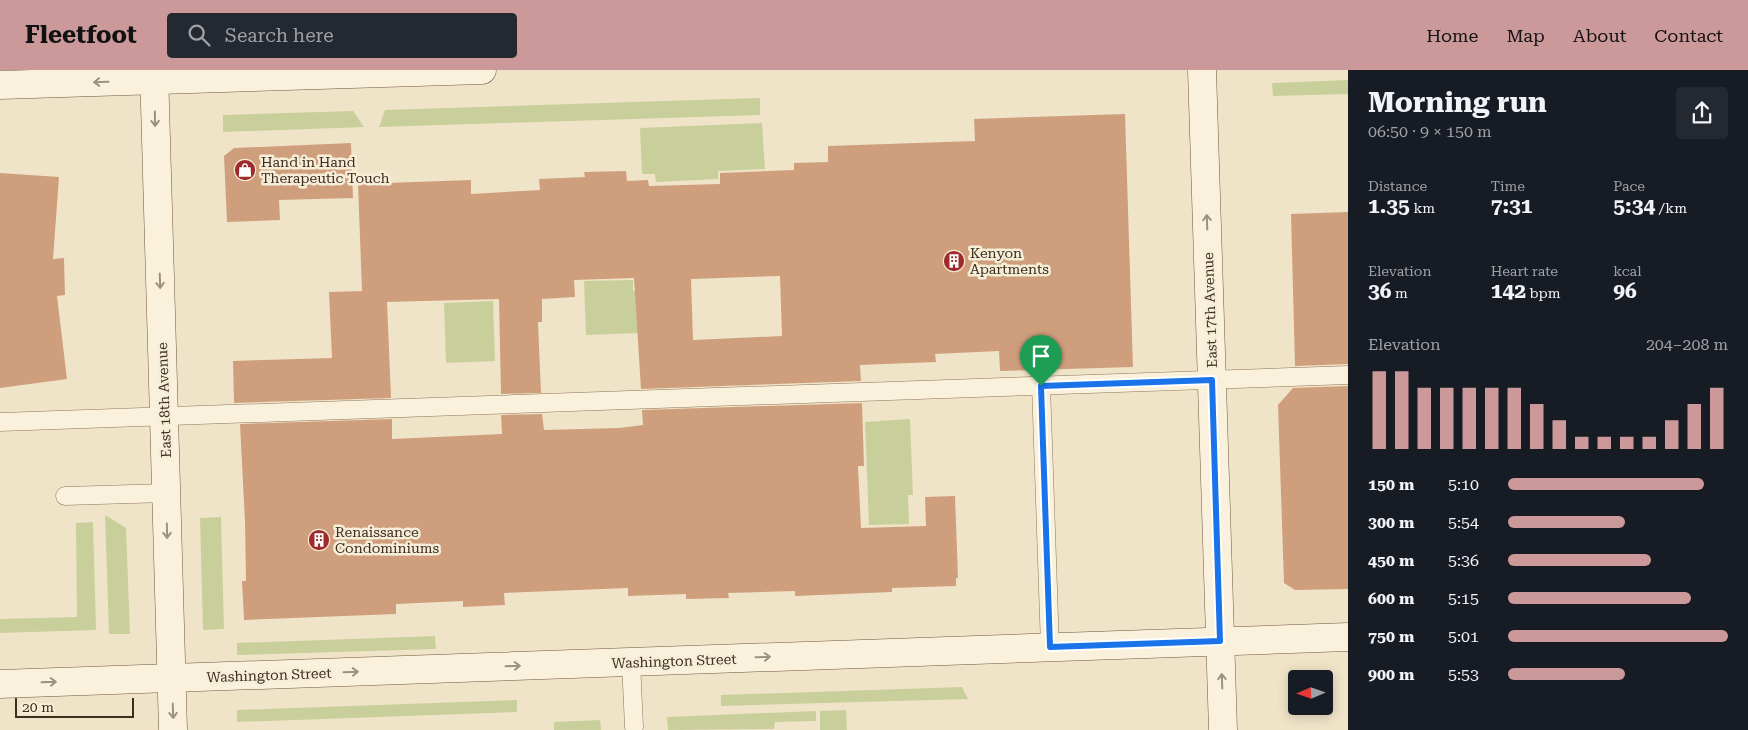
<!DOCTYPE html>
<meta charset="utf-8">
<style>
:root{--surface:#171b24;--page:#242831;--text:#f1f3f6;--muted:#9ea1a6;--accent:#cc999b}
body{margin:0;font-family:"Roboto Serif",serif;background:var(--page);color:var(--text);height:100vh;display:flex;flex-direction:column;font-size:19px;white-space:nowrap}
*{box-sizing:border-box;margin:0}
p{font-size:16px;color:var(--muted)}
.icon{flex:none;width:28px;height:28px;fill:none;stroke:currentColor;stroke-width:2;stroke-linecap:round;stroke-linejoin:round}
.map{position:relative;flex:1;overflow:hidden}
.side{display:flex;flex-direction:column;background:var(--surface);width:400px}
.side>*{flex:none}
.needle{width:32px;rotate:268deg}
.controls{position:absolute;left:1288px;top:600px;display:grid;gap:10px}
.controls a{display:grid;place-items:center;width:45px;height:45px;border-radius:5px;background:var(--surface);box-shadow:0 2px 12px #0003;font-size:25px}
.scale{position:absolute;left:15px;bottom:12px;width:119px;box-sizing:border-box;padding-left:5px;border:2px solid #3d2e20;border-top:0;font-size:14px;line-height:18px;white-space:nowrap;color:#3d2e20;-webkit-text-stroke:4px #f7eed8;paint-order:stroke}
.pin{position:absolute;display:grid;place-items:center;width:42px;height:42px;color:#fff;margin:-51px -21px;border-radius:50% 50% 50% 0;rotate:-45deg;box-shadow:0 0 5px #0007}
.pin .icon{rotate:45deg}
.round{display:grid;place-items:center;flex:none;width:52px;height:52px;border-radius:5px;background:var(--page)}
.summary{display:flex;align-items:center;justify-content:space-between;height:85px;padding:0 20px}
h1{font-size:28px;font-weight:700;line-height:38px}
.metrics{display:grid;grid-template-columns:repeat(3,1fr);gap:8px;height:85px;padding:5px 20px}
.metrics div{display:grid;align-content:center}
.metrics b{font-size:21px;font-weight:700}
.metrics small{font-size:14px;font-weight:400}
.metrics p{font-size:14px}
.chart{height:140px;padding:10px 20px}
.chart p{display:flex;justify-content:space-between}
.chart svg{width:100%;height:90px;margin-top:5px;stroke:var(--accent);stroke-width:6}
ul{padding:0 20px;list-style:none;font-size:16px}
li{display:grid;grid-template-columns:80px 60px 1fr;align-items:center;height:38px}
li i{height:12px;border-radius:6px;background:var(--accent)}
header{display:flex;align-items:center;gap:30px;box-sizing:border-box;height:70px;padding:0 25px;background:var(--accent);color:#111}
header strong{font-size:24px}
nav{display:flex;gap:28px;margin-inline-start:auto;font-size:18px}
.search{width:350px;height:45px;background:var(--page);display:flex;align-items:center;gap:12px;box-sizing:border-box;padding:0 18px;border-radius:5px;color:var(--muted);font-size:19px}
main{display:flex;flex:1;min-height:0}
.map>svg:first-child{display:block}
.green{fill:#c9cf9b}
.building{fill:#cf9f7d;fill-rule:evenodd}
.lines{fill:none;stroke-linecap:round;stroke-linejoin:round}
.lane-casing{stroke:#8d765c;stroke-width:19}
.secondary-casing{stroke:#6f573f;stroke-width:29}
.lane{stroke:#faf1dc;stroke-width:18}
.secondary{stroke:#faf1dc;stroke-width:28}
.oneway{stroke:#9c907e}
.route-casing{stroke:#fff;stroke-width:10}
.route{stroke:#1a73e8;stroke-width:6}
.labels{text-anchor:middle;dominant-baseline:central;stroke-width:5;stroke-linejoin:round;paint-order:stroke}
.poi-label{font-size:14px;fill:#3d2e20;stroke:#f7eed8;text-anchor:start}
.street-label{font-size:14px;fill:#3d2e20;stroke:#f7eed8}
</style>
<header>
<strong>Fleetfoot</strong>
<div class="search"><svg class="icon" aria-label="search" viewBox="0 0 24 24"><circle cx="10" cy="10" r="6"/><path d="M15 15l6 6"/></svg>Search here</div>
<nav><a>Home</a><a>Map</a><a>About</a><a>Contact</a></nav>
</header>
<main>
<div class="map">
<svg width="1348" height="660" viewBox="0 0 1348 660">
<rect width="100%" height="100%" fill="#f0e4c8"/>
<g class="green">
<polygon points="1348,10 1348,24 1273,26 1272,13"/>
<polygon points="760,28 760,45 379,57 385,40"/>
<polygon points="353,41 364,57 223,62 223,45"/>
<polygon points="762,53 765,99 718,101 718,109 656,112 655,104 642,104 640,58"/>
<polygon points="633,210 633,221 642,220 640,263 586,265 584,211"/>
<polygon points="493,231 495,291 446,293 444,233"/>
<polygon points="910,349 913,425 908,425 909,454 869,455 865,352"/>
<polygon points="105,445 126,458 130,564 109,564"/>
<polygon points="221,447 224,559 203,560 200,448"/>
<polygon points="93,452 96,560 0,563 0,549 77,547 76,453"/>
<polygon points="435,566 436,579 237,585 237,573"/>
<polygon points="962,617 968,629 721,636 721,625"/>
<polygon points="517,630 517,642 237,652 237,640"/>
<polygon points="846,640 847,660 820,660 820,641"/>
<polygon points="816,641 816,651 775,652 774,659 668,660 667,647"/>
<polygon points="600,650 601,660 554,660 554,652"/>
</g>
<g class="building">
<path d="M1125,44l8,253 -133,4 -1,-20 -64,3 1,8 -76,3 1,16 -220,8 -7,-111 -60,2 1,17 -33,2v23h-4l3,71 -40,1 -2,-95 -112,3 4,96 -157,5 -1,-42 99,-3 -3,-66 33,-1 -4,-107 113,-4v14l69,-4 -1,-11 46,-2 -1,-5 42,-1 1,10 21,-1 1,6 71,-2v-11l74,-3v-7l34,-1v-16l147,-5 -1,-22zM780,206l2,60 -89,4 -2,-61z"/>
<polygon points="351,73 353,128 279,130 280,150 227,152 224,86 234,78"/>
<polygon points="0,103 59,107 53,189 64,188 65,225 57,226 67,309 0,318"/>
<polygon points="1348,142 1348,294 1295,296 1291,144"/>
<polygon points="1348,316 1348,519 1295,520 1284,513 1278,335 1293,318"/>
<polygon points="862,333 864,396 858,396 861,458 926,456 925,427 955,426 958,508 956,508 956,516 892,518 892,522 795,526 795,521 728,523 729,528 686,529 686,524 628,526 628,518 504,523 505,535 463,537 463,531 396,534 396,544 244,550 242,511 246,511 245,452 240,354 392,349 392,369 502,364 501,345 542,344 544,360 619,358 643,355 642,340"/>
</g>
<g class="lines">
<g class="lane-casing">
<g id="lane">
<polyline points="1041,315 1050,577"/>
<polyline points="0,352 1348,305"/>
<polyline points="65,426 166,423"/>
<polyline points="631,592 634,657"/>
</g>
</g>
<g class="secondary-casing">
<g id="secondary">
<polyline points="154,0 173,660"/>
<polyline points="1202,0 1223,660"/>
<polyline points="0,15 482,0"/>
<polyline points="0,614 1348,567"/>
</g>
</g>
<use href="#lane" class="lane"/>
<use href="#secondary" class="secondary"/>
</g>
<defs><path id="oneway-shaft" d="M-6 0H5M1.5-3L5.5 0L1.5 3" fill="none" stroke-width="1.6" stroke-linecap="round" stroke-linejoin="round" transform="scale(1.25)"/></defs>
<g class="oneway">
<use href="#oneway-shaft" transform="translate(101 12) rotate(178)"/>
<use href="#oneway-shaft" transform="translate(155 49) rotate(89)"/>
<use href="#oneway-shaft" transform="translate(1207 152) rotate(-92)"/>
<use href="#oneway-shaft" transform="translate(160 211) rotate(88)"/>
<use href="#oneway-shaft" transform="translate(167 461) rotate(89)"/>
<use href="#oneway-shaft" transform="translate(763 587) rotate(-2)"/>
<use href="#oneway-shaft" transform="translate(513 596) rotate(-2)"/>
<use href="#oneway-shaft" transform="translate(351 602) rotate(-2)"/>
<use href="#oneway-shaft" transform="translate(1222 611) rotate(-92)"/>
<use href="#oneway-shaft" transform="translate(49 612) rotate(-2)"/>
<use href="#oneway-shaft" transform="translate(173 641) rotate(88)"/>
</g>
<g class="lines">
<g class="route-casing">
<polygon id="route" points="1212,310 1220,571 1050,577 1041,316"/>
</g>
<use href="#route" class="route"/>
</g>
<defs>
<g id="shop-disc" transform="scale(1.125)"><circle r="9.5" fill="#9e2a2b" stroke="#f7eed8"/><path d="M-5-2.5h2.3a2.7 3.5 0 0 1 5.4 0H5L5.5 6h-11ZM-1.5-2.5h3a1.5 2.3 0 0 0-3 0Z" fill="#fff"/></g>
<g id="building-disc" transform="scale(1.125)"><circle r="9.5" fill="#9e2a2b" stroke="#f7eed8"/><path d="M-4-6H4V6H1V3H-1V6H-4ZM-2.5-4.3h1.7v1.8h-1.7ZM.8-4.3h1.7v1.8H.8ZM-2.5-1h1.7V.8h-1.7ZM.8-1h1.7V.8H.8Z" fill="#fff"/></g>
</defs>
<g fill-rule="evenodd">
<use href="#shop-disc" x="245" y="100"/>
<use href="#building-disc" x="954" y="191"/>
<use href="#building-disc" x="319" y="470"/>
</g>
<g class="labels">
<g class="poi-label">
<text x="261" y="92">Hand in Hand<tspan x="261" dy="16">Therapeutic Touch</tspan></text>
<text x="970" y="183">Kenyon<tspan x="970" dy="16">Apartments</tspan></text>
<text x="335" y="462">Renaissance<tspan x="335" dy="16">Condominiums</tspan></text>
</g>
<g class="street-label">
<text transform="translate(1210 240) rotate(-92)">East 17th Avenue</text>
<text transform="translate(164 330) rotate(-92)">East 18th Avenue</text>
<text transform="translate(674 591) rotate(-2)">Washington Street</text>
<text transform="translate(269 605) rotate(-2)">Washington Street</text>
</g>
</g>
</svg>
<div class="controls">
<a><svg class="needle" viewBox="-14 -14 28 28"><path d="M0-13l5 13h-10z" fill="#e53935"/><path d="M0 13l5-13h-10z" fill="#9ea1a6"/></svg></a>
</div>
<div class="scale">20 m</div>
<div class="pin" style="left:1041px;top:316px;background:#1e9e55"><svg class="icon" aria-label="arrive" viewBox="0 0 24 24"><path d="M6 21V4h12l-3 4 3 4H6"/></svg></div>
</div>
<section class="side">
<div class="summary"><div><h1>Morning run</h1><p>06:50 · 9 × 150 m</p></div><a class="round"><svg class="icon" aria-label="share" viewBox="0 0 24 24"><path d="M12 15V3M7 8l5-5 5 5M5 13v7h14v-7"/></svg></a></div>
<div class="metrics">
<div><p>Distance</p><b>1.35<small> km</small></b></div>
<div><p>Time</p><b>7:31</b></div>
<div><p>Pace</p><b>5:34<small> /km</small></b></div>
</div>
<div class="metrics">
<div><p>Elevation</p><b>36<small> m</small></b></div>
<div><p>Heart rate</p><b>142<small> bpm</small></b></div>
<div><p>kcal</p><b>96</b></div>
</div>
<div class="chart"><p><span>Elevation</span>204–208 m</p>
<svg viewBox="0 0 160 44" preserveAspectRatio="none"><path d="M5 44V6M15 44V6M25 44V14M35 44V14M45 44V14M55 44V14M65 44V14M75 44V22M85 44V30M95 44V38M105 44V38M115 44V38M125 44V38M135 44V30M145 44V22M155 44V14"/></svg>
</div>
<ul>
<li><b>150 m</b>5:10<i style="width:89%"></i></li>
<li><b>300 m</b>5:54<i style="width:53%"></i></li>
<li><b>450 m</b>5:36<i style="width:65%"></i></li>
<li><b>600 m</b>5:15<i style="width:83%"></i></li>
<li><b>750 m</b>5:01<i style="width:100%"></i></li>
<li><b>900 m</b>5:53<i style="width:53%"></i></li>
</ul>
</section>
</main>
